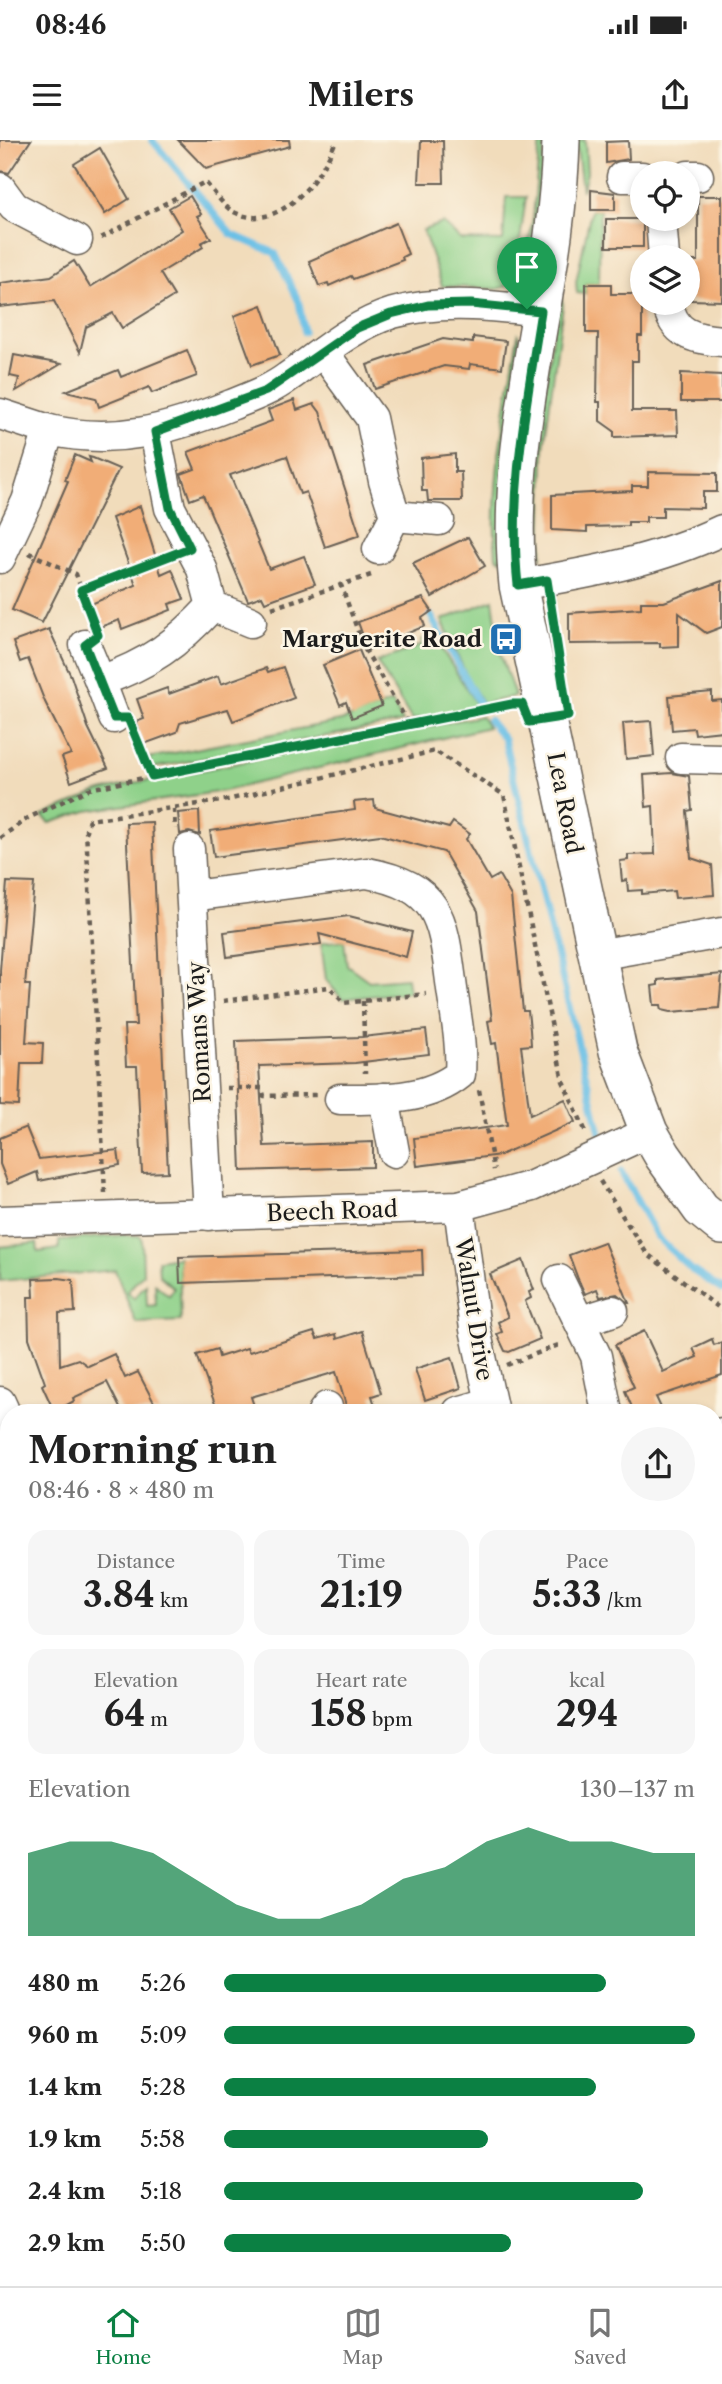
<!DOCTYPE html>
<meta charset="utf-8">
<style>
:root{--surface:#fff;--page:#f6f6f6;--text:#222;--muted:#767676;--line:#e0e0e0;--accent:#0b8043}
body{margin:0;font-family:"Libre Caslon Text",serif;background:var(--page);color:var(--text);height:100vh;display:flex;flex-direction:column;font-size:26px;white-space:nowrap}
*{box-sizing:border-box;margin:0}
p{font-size:23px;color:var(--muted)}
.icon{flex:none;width:38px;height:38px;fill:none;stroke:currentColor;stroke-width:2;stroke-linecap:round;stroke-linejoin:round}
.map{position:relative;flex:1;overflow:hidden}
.drawer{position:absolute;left:0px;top:1264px;width:723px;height:884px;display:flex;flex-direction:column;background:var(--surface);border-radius:28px 28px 0 0;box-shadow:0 4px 10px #0003}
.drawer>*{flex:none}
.controls{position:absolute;left:630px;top:21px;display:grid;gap:14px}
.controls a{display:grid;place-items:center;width:70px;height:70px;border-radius:50%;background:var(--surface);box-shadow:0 4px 10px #0003;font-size:35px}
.pin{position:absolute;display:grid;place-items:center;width:60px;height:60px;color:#fff;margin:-72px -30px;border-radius:50% 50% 50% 0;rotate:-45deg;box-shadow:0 0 7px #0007}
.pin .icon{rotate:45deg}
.round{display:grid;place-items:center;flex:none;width:74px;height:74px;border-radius:37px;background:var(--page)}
.head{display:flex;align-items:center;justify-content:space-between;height:119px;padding:0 28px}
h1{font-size:38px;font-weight:700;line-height:52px}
.stats{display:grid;grid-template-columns:repeat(3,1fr);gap:10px;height:119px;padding:7px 28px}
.stats div{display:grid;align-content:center;border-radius:18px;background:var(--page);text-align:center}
.stats b{font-size:35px;font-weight:700}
.stats small{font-size:19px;font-weight:400}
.stats p{font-size:19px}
.chart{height:196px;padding:14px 28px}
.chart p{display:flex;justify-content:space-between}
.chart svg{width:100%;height:126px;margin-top:7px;fill:var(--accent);opacity:.7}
ul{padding:0 28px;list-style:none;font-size:23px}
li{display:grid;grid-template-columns:112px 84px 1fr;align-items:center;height:52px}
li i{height:18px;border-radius:9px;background:var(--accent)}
.status{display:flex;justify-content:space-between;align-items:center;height:49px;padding:0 35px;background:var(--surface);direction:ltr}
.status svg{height:19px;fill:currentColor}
header{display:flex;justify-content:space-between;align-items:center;height:91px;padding:0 28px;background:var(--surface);font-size:32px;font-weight:700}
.menu{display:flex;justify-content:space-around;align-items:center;height:98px;border-top:2px solid var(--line);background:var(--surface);font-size:19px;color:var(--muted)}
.menu a{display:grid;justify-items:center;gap:4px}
.menu .active{color:var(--accent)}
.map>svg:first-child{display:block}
.industrial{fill:#c6c5b8}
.green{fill:#8fd18a;stroke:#567653;stroke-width:2}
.forest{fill:#73b376;stroke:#486849;stroke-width:2}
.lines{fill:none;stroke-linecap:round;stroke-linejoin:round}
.stream{stroke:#69bfe6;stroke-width:7}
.building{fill:#f1ad77}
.minor-casing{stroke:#675f54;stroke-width:33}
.tertiary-casing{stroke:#675f54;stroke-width:40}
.primary-casing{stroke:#675f54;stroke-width:42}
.path{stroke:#675f54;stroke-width:4.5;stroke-dasharray:5 5;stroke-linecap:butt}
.minor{stroke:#fff;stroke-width:30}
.tertiary{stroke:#fff;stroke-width:37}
.primary{stroke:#fff;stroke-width:38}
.route-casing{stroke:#fff;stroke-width:14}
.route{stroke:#0b8043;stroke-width:9}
.labels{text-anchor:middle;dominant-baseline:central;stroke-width:5;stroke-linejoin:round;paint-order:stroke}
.poi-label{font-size:23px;font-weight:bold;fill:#1c1c1c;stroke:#fcf5e5;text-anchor:end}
.street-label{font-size:23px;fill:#1c1c1c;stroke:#fcf5e5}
</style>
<div class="status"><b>08:46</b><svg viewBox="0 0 49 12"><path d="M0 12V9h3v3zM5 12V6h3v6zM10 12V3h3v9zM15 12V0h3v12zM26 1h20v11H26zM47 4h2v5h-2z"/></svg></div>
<header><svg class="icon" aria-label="menu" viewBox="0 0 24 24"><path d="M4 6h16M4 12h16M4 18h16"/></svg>Milers<svg class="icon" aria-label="share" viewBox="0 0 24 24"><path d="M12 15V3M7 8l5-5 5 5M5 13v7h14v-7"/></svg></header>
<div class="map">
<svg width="722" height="2146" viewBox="0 0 722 2146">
<rect width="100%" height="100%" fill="#fcf5e5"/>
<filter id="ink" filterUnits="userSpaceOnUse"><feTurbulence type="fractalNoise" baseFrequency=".0143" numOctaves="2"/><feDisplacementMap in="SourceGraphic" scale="14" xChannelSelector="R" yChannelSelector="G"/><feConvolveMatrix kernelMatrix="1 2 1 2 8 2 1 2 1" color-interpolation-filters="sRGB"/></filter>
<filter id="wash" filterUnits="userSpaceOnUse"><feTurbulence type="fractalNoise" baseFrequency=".00686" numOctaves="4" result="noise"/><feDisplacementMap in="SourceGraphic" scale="28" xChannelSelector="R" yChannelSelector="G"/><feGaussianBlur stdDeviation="1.57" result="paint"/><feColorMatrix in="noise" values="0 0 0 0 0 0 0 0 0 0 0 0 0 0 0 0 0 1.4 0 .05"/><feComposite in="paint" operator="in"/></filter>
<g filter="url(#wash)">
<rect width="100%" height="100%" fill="#f1dcbb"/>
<polygon class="industrial" points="722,1826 722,2072 714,2066 714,1841"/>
<g class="green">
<polygon points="540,0 545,0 532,133 522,146 533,78"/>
<polygon points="576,0 585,0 587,33 582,51"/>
<polygon points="506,57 526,57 514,144 497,149 442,146 423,90 443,83 461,100 503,101"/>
<polygon points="591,70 600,70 599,144 586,144 586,154 577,153 576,142"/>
<polygon points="557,159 562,160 563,165 544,307 542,417 532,406 529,386"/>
<path d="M518,195l3,8 -20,217 -5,-3c-6,-75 10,-148 22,-222z"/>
<polygon points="493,460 501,516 515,556 483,564 467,537 442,480"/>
<polygon points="433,495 478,567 412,580 377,522 423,505 421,500"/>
<polygon points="392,562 403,582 153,628 148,618 341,581"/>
<polygon points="481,576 488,587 224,651 87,671 50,683 42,676 98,652 134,643"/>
<polygon points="344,800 347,825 369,841 407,838 409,852 342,859 326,840 321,803"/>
<polygon points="122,1095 140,1096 142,1101 143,1134 127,1152 134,1158 146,1144 147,1166 156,1165 155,1144 169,1156 174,1148 159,1135 158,1120 179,1117 181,1181 136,1183 115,1130 0,1141 0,1107 37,1103 38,1112 59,1109 59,1101"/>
<polygon points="714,2087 722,2094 722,2119 714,2124"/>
<polygon points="564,2139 687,2139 670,2146 559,2146"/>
</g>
<g class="forest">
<polygon points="714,2023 722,2031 722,2094 714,2087"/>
<polygon points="722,2119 722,2146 670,2146 687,2139 714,2138 714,2124"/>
<polygon points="516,2139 516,2138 564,2139 559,2146 511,2146"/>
</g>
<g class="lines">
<g class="stream">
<polyline points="152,0 231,94 275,113 299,162 304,192"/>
<polyline points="431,476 481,567"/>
<polyline points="489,580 504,599 600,993"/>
<polyline points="621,1032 658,1098 692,1130 722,1150"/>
<polyline points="714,1611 722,1593"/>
<polyline points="714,2045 722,2053"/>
</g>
</g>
<g id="blocks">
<g class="building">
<polygon points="0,0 31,0 9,33 0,31"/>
<polygon points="178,0 289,0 290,6 206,29"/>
<polygon points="421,1 443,1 444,43 419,43"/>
<polygon points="628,1 629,19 606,23 606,2"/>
<polygon points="100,8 129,59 105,74 74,24"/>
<polygon points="591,50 615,53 615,70 591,70"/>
<polygon points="190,56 201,74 197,76 211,98 201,103 203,107 160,133 174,156 122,188 113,173 86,187 80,212 54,161 0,167 0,143 51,136 74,121 90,147 182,90 169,68"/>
<polygon points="698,56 722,56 722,161 691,160 692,154 688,154 688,121 698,121"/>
<rect x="606" y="79" width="37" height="28"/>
<polygon points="396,83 408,114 402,117 403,120 353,139 351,136 329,146 328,143 319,146 309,121"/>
<polygon points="586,144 611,144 611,154 642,154 642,196 638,196 638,221 632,221 632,271 677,271 678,295 614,297 614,291 600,281 600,262 597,262 598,193 586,193"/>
<polygon points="262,165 280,215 252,225 234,176"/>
<polygon points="473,197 506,201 502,228 470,224 469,229 444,226 375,249 367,225 443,199 473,203"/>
<polygon points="187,210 197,236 152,253 149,247 99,267 96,258 66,251 118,230 121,237"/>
<polygon points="14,215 61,224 16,251 19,238 10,236"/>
<polygon points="681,233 722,235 722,262 681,262"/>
<polygon points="294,260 297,270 314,264 320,272 360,395 325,407 306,352 300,354 287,316 230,335 269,429 304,416 315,444 265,462 262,456 248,461 203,355 190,360 181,334 195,329 188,312 272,281 268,270"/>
<polygon points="455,314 455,332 461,332 462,361 428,361 427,351 422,351 421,318"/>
<polygon points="75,315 91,322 89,317 93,318 119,329 42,483 12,470 68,341 65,340"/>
<polygon points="648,332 717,333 717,352 703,352 703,368 663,367 663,377 646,377 646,382 628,382 628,386 587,387 587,392 552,390 552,355 632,351 632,346 648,346"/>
<polygon points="140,366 161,434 172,429 184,459 169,464 171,470 122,489 119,480 100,487 91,464 136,445 112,378"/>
<polygon points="468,397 485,426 432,457 413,423"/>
<polygon points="722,441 722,487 706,493 679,473 679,506 660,507 660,503 569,504 569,473 641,468 641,462 664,462"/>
<polygon points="423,458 432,471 422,478 425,486 368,510 358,482"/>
<polygon points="49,489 71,536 88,587 108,628 71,642 62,617 71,614 45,562 28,519 20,522 13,502"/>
<polygon points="359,510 382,566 352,578 346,562 340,565 323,525"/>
<polygon points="283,527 294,558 233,581 228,569 213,573 180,583 177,592 144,604 136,582 144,579 137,559 167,548 169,554 218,536 221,544 266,528 268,532"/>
<polygon points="712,552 712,561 722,560 722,591 695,594 694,588 672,590 669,556"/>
<polygon points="651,581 654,616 626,619 623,583"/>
<polygon points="672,633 689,636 692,670 687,671 691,718 712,725 714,755 675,758 674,751 642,754 642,750 628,751 627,740 622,741 620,721 628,720 628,715 655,714 653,666 646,667 644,635"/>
<polygon points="374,660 375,668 449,688 453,682 470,694 466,699 490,740 499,735 511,756 523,871 528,871 530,890 531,905 521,906 530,975 565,959 575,982 500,1015 417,1026 414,998 507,985 496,903 492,904 488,881 492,880 478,771 444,712 380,695 214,717 210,691 355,670 354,662"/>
<polygon points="199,671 200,695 189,692 180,694 178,673"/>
<polygon points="152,682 168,1032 142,1033 137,926 126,926 124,885 136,885 126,683"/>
<polygon points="7,742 34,743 25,845 30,845 26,902 43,903 42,923 21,923 19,966 0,965 0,830"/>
<polygon points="349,776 412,792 406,817 319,794 321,804 227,817 224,792"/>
<polygon points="722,834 719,868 671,872 662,870 661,865 654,865 652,846 658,845 658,840"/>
<polygon points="426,890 429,914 355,923 259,926 264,1006 373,1002 373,1027 241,1031 236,901 362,897"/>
<polygon points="26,987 39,1019 118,1010 120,1025 39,1041 37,1032 8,1044 0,1024 0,998"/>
<polygon points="604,1102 629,1163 628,1163 617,1154 600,1157 597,1149 585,1154 578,1139 569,1115"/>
<polygon points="422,1110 423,1135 180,1143 179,1117"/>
<polygon points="523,1120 534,1150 529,1152 531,1158 525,1161 540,1199 509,1212 505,1211 497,1194 502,1192 498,1182 508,1177 490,1134"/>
<polygon points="59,1138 73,1140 75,1172 59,1173 60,1225 78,1219 88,1226 114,1214 125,1238 138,1232 159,1272 122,1272 107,1242 73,1258 74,1261 61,1268 61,1272 54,1271 42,1245 45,1243 29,1198 28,1157 34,1157 33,1139"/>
<polygon points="362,1191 381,1253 372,1256 377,1272 348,1272 336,1232 251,1257 256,1272 218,1272 197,1215 217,1209 219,1217 247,1208 249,1212 314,1192 317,1199 336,1194 337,1199"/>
<polygon points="644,1191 663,1232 697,1217 693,1208 712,1199 714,1205 722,1202 722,1235 656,1257 663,1272 634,1272 625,1251 634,1247 615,1205"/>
<polygon points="452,1217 461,1248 425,1260 415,1229"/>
</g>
</g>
</g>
<g filter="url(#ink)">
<use href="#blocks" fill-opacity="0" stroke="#675f54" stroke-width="2"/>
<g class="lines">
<g class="minor-casing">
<g id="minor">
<polyline points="688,36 698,36"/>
<polyline points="622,37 642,37"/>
<polyline points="0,48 14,67 77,100"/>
<polyline points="661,79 664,117"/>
<path d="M668,163c4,31 27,36 54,38"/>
<polyline points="323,212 371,278 384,341 395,376 378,409"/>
<polyline points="0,274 49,290"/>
<polyline points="395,376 439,380"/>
<path d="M0,418l27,-57 22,-71c67,15 119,0 182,-25 20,-8 40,-15 57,-28 33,-23 65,-52 105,-64 49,-14 98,-7 148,-2"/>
<path d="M518,445c71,-12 139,-24 204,-55"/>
<polyline points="212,466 251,482"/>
<polyline points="85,505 100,541"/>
<path d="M114,578l-14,-37c49,-17 77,-37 112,-75l-10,-37 -32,-61 -15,-76"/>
<polyline points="681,618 722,619"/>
<polyline points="189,709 209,1075"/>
<path d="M192,756l175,-23c76,14 76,49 85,116 4,28 10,56 8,85 -33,27 -79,25 -120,25"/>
<polyline points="597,815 722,793"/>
<polyline points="384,958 394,1012"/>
<polyline points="459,1066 475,1189 493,1272"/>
<polyline points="0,1081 459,1066 532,1046 649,992"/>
<polyline points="559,1140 596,1216 607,1272"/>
<polyline points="581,1181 613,1171"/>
<polyline points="0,1262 9,1282"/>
<polyline points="323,1272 327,1267"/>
<polyline points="458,1272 489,1263"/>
<polyline points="714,1309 722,1293"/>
<polyline points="0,1394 9,1390"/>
<polyline points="0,1847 9,1869"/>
<polyline points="212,2138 224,2146"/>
<polyline points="171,2146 177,2138"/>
</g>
</g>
<g class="tertiary-casing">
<path id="tertiary" d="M561,0c-3,149 -59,295 -43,445l100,466 31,81 14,24 38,53 21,17"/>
</g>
<g class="primary-casing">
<g id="primary">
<polyline points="714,1737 722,1720"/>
<polyline points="481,2146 486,2138"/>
</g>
</g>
<g class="path">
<path d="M101,98l104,-56c9,9 20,27 31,31 45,20 87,-37 100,-73"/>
<polyline points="29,413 76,434 92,480"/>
<polyline points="371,435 341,445 364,508 410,586"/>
<polyline points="81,450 168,417"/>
<polyline points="272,468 341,445"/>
<polyline points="135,595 151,636"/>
<polyline points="174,669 175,689"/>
<polyline points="0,698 28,678 89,649 513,564"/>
<polyline points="223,861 329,847 344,863 426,854"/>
<polyline points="363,861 365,933"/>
<polyline points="227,948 262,948 264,956 316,955"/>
<polyline points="479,950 494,1030"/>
<polyline points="600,1041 647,1114 722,1170"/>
<polyline points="105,1053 86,690 89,680 227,660 435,611 504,655 563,941 586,992"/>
<polyline points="507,1225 561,1204"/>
<polyline points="714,1369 722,1352"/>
<polyline points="714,1565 722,1546"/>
<polyline points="714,2096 722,2103"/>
<polyline points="714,2113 722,2109"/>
<polyline points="337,2138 350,2146"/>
<polyline points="309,2146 315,2138"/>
<polyline points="422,2146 427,2138"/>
<polyline points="444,2146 448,2138"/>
<polyline points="649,2146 663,2138"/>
</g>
<use href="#minor" class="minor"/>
<use href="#tertiary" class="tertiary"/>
<use href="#primary" class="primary"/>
</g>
</g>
<g class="lines" filter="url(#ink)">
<g class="route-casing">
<path id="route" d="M471,164l70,7c-14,91 -33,182 -23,274l29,-5 21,136 -39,6 -7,-18h-10l-360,72 -24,-58h-14l-29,-73 13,-10 -17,-45 109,-42 -20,-40 -15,-76 111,-41 91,-63 34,-14 37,-9z"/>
</g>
<use href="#route" class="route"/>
</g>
<defs>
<g id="bus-square" transform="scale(1.75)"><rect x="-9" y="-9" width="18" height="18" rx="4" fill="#1f6fb2" stroke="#fcf5e5"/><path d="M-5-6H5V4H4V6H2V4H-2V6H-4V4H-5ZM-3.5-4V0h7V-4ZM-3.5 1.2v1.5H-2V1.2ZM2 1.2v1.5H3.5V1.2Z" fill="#fff"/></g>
</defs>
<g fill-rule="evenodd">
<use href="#bus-square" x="506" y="499"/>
</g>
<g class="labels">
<g class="poi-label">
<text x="482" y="499">Marguerite Road</text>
</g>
<g class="street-label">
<text transform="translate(565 663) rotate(79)">Lea Road</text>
<text transform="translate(199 892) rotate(-93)">Romans Way</text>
<text transform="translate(332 1071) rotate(-2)">Beech Road</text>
<text transform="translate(474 1169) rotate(81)">Walnut Drive</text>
</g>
</g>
</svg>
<div class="controls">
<a><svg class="icon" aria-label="locate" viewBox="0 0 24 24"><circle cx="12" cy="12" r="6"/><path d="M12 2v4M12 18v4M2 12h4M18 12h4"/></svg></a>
<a><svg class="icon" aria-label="layers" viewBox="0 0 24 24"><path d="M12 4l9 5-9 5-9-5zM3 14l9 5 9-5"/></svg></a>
</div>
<div class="pin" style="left:527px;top:169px;background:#1e9e55"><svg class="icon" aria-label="arrive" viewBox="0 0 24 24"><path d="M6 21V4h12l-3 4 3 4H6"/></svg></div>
<section class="drawer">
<div class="head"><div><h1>Morning run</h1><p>08:46 · 8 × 480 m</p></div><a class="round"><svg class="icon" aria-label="share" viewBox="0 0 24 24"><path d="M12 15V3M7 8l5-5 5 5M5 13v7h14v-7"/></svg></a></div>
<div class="stats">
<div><p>Distance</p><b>3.84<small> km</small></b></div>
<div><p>Time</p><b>21:19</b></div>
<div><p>Pace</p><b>5:33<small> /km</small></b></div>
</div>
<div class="stats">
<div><p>Elevation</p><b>64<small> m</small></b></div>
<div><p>Heart rate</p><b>158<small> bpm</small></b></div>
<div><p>kcal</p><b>294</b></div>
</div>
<div class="chart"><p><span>Elevation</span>130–137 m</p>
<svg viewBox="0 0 160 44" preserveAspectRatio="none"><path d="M0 44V15L10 11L20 11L30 15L40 24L50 33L60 38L70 38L80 33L90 24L100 20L110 11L120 6L130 11L140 11L150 15L160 15V44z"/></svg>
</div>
<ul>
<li><b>480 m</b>5:26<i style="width:81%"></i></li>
<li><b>960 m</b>5:09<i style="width:100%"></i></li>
<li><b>1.4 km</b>5:28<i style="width:79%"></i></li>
<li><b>1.9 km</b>5:58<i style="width:56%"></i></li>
<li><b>2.4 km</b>5:18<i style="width:89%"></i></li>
<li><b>2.9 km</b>5:50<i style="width:61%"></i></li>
</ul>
</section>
</div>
<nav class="menu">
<a class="active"><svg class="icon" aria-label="home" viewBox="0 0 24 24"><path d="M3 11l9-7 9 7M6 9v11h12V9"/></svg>Home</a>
<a><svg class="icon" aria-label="map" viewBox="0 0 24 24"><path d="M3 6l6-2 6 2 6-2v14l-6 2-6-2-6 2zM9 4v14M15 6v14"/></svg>Map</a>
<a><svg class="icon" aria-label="saved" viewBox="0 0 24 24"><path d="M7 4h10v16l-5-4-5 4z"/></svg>Saved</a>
</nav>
